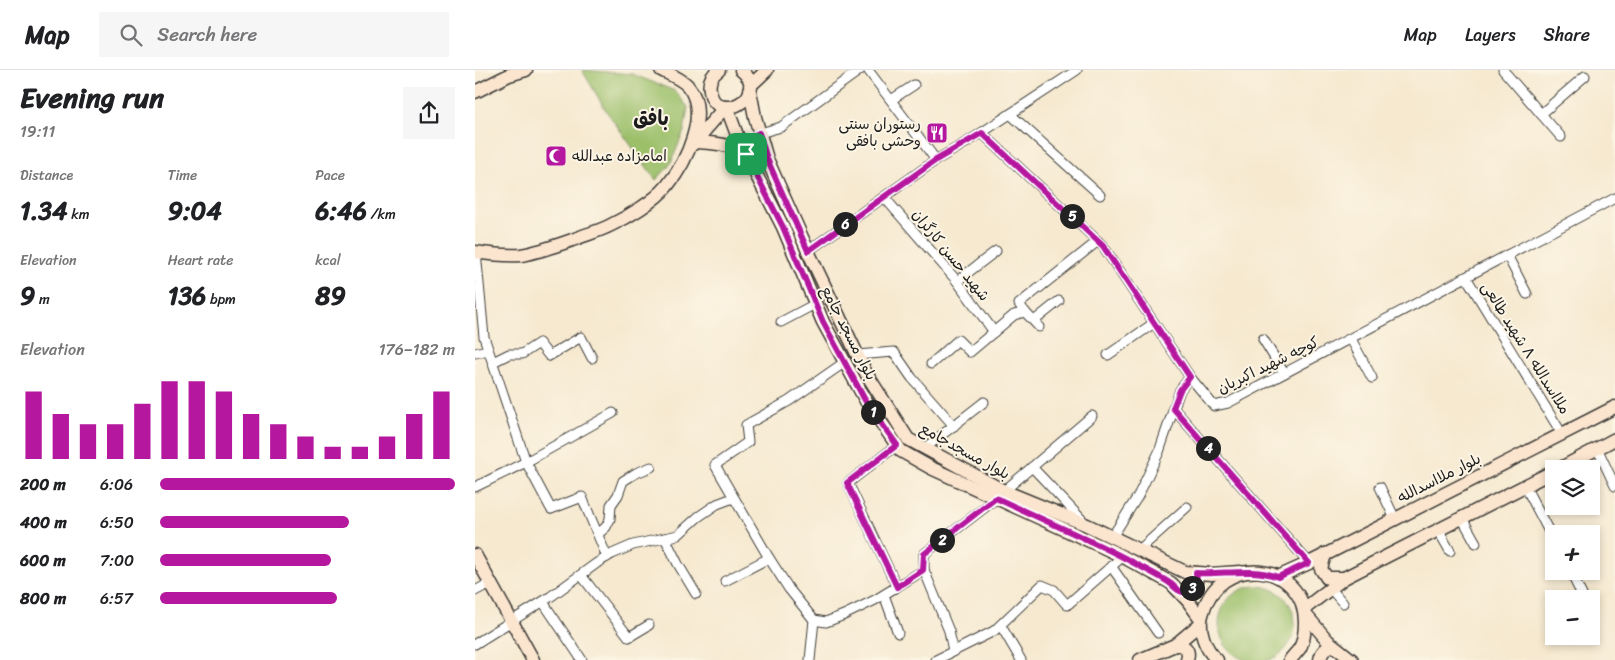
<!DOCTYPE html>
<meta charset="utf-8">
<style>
:root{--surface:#fff;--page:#f6f6f6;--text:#202124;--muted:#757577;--line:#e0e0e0;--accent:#b5179e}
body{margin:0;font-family:Sriracha,"Playpen Sans Arabic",sans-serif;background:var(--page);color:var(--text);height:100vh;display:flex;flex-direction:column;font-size:19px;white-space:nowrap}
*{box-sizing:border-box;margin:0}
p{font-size:16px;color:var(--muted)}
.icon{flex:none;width:28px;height:28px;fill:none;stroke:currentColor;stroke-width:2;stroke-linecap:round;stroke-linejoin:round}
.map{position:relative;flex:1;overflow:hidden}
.drawer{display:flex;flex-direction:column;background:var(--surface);width:475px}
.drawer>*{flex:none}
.controls{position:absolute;left:1070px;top:390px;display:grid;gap:10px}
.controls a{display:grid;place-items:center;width:55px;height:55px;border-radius:0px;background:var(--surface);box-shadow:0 2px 8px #0003;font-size:25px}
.pin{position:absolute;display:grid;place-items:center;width:42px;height:42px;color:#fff;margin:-21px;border-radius:10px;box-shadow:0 2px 8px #0006}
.km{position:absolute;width:25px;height:25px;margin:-12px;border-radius:50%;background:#222;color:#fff;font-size:14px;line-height:25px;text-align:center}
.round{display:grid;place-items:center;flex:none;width:52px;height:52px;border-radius:0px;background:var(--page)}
.summary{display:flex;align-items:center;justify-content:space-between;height:85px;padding:0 20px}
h1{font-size:28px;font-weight:700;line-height:38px}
.metrics{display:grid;grid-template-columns:repeat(3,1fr);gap:8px;height:85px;padding:5px 20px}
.metrics div{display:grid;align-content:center}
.metrics b{font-size:25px;font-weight:700}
.metrics small{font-size:14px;font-weight:400}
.metrics p{font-size:14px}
.chart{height:140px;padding:10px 20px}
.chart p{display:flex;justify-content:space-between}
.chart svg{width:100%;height:90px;margin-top:5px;stroke:var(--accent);stroke-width:6}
ul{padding:0 20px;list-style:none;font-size:16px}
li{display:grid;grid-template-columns:80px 60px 1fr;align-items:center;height:38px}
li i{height:12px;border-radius:6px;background:var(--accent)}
header{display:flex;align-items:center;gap:30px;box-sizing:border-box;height:70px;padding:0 25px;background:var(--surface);border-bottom:1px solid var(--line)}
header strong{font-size:24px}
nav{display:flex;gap:28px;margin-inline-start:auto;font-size:18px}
.search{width:350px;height:45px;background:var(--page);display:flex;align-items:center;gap:12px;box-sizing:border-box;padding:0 18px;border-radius:0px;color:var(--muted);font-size:19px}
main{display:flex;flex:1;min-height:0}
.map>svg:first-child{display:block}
.green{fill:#9cc06a;stroke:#5c6e43}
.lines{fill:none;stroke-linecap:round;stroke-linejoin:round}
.street-casing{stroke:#3d3b37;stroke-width:11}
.secondary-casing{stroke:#3d3b37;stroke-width:15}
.street{stroke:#fff;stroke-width:9}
.secondary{stroke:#fbe5cf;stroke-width:12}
.route-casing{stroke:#fff;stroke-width:10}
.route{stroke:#b5179e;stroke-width:6}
.labels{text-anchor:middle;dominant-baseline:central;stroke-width:4;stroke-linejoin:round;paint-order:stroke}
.poi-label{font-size:15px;fill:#1c1c1c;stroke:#fcf5e5;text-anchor:end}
.street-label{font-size:15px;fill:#1c1c1c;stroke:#fcf5e5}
.district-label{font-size:20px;font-weight:bold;fill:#1c1c1c;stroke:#fcf5e5}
</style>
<header>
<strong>Map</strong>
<div class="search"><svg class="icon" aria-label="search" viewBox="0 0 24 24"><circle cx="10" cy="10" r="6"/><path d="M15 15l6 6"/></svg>Search here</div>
<nav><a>Map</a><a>Layers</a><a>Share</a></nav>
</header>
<main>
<section class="drawer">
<div class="summary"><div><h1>Evening run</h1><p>19:11</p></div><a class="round"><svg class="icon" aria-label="share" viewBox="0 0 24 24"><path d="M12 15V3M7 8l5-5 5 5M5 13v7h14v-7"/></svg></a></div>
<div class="metrics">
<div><p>Distance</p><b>1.34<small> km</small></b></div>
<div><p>Time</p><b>9:04</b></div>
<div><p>Pace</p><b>6:46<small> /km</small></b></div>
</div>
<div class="metrics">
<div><p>Elevation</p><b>9<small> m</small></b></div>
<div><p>Heart rate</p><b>136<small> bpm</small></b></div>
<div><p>kcal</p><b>89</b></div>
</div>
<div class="chart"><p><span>Elevation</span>176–182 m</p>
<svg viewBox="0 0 160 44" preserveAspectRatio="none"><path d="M5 44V11M15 44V22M25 44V27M35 44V27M45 44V17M55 44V6M65 44V6M75 44V11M85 44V22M95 44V27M105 44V33M115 44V38M125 44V38M135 44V33M145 44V22M155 44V11"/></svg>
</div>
<ul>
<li><b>200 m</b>6:06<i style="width:100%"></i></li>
<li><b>400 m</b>6:50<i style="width:64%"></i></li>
<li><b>600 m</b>7:00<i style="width:58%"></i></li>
<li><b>800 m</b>6:57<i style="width:60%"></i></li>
</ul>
</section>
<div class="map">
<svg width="1140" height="590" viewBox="0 0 1140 590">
<rect width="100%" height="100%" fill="#fcf5e5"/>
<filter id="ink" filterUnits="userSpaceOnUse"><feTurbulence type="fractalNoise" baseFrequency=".02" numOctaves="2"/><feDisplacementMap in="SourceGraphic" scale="10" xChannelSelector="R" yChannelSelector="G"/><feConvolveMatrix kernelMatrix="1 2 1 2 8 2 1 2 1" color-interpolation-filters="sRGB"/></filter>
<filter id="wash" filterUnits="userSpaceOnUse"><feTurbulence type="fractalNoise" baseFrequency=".0096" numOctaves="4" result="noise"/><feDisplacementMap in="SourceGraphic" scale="20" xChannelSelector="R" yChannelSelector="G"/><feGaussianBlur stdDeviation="1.12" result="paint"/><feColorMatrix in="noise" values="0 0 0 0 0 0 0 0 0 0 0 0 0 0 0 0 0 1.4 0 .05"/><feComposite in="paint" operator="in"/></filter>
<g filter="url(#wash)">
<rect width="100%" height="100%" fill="#f6e9d0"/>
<g class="green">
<polygon points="107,0 157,4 200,21 213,37 209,61 195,95 181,110 132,42"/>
<circle cx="782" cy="554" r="38"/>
</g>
</g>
<g filter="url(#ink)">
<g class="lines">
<g class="street-casing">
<g id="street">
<polyline points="393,0 461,90"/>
<polyline points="1028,0 1066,44"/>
<polyline points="416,30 439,15"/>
<polyline points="535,44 625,125"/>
<polyline points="285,63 306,57 385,0"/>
<polyline points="507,63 628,176 715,307 739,336 753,333 1140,128"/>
<polyline points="1086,67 1066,44 1110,6"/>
<polyline points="409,127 482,211 519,262"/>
<polyline points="333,181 461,90 494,71 602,0"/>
<polyline points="1,182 9,267 51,392 76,439 107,427 132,487"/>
<polyline points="1032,185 1052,224"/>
<polyline points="991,207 1087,364"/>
<polyline points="482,211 521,181"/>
<polyline points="550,242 544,234 623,171"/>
<polyline points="559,251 584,231"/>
<polyline points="306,252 340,234"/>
<polyline points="788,269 809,303"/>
<polyline points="876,269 897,308"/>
<polyline points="0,283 13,280"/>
<polyline points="382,285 419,282 437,308 479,356"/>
<polyline points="633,285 679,253"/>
<polyline points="18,292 34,284 47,284 64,273 74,286 106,267 117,288"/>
<polyline points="456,294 483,270 495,282 539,245 550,242 564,257"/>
<polyline points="698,338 834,493"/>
<polyline points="450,378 509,332"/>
<polyline points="1122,378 1140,416"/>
<polyline points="557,397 610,453"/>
<polyline points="1050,416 1079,471"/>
<polyline points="0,417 51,392 138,343"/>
<polyline points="905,417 920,449"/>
<polyline points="529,421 617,346"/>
<polyline points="987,448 1001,473"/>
<polyline points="963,460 975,481"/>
<polyline points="123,464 131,457 135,449 136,435 143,425 148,411 161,403 176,397"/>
<polyline points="637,467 663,426 684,382 705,320 715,307"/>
<polyline points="190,468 203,494 221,524"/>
<polyline points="664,480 712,437"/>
<polyline points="294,488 314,519 339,550"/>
<polyline points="636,496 683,563"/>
<polyline points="449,500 449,484 521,429"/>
<polyline points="1095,501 1107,525"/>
<polyline points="106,505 154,567 174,555"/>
<polyline points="250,511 294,488 240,395 273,372 271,355 314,331 370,292"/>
<polyline points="422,517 373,413 422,375"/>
<polyline points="856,519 868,533"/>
<polyline points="0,521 15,513"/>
<polyline points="409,525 423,563"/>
<polyline points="68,532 107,590"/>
<polyline points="526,556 546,590"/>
<polyline points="0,574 75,527 122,493 137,484 158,475 203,465 223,447 242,434 258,428"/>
<polyline points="335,590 339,550 351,552 369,545 400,530 449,500 474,561 478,581"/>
<polyline points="461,590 519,561 567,515 579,520 592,535 647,487"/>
</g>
</g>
<g class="secondary-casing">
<g id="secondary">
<path d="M244,0c-7,5 -11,11 -9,20 4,37 64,6 31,-20"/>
<polyline points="275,16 292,0"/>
<polyline points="275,21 280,47 292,89 333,181 391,303 433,369 529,421 612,455 710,502 737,504 765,502"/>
<polyline points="0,22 34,5 51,0"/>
<polyline points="252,38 265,73 308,157 348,252 391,331 426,381 456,398 645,485 696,513 713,531 726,549"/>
<path d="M221,72c18,1 34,2 50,12"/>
<polyline points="218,74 250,37"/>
<path d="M0,182c14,2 31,4 46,3 18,-3 37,-10 54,-16 12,-5 25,-8 36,-14 17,-8 44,-24 56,-39 19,-23 44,-74 20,-101 -7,-7 -18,-11 -26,-15"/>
<polyline points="1084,399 1140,369"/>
<polyline points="850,484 846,499 852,508 869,508"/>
<polyline points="0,485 58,590"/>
<polyline points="803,507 834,493 1140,337"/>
<path d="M703,520c12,3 21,-4 18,-17"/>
<polyline points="829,539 869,508 1079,401"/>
<polyline points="830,544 853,571 877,590"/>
<path d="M700,575c10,-1 15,5 12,15"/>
<polyline points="665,590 700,575 725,554"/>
<path d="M742,590c-12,-11 -19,-30 -15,-45 16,-64 103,-54 103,7 0,8 -1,18 -5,26 -3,4 -7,8 -10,12"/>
<path d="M845,590c1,-8 5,-11 12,-15"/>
</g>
</g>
<use href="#street" class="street"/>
<use href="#secondary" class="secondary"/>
</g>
</g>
<g class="lines" filter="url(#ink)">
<g class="route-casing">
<path id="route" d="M284,63l8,26 41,92 128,-91 46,-27 121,113 87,131 -10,13 -7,18 136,155 -31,14c-26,-10 -55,-2 -82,-4 2,8 -1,19 -12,19 -6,0 -9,-5 -13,-8 -11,-8 -25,-14 -37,-21 -44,-24 -92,-43 -138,-65l-72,56 -1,16 -26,17 -50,-104 50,-38 -31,-43 -43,-80 -40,-95 -43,-84z"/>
</g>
<use href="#route" class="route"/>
</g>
<defs>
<g id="restaurant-square" transform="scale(1.125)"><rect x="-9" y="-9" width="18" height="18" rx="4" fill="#b5179e" stroke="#fcf5e5"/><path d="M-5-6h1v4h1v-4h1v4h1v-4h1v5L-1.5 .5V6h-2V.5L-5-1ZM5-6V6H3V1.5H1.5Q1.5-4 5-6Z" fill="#fff"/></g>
<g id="mosque-square" transform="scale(1.125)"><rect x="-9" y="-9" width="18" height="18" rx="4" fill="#b5179e" stroke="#fcf5e5"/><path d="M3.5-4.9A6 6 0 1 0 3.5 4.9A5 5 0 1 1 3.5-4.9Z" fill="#fff"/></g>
</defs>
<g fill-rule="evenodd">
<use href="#restaurant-square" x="462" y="63"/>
<use href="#mosque-square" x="81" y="86"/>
</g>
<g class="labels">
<g class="poi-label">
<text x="446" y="54">رستوران سنتی<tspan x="446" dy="17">وحشی بافقی</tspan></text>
<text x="97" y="86" text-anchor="start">امامزاده عبدالله</text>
</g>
<g class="street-label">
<text transform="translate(476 185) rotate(51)">شهید حسن کارگران</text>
<text transform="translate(374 263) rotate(63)">بلوار مسجد جامع</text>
<text transform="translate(1051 278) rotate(58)">ملااسدالله ۸ شهید طالعی</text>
<text transform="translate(793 295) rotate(-26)">کوچه شهید اکبریان</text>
<text transform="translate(490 381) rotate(29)">بلوار مسجدجامع</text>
<text transform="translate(964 408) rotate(-27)">بلوار ملااسدالله</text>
</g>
<g class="district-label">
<text x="176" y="48">بافق</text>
</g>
</g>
</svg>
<div class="controls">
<a><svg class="icon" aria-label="layers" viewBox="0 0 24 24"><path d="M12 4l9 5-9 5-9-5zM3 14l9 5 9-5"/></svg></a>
<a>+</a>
<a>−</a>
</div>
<div class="pin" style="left:271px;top:84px;background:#1e9e55"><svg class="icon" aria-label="arrive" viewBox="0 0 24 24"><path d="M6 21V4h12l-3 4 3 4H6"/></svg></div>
<b class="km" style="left:398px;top:342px">1</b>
<b class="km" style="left:467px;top:470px">2</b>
<b class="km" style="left:717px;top:518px">3</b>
<b class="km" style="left:733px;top:378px">4</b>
<b class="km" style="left:597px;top:146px">5</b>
<b class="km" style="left:370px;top:154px">6</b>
</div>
</main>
